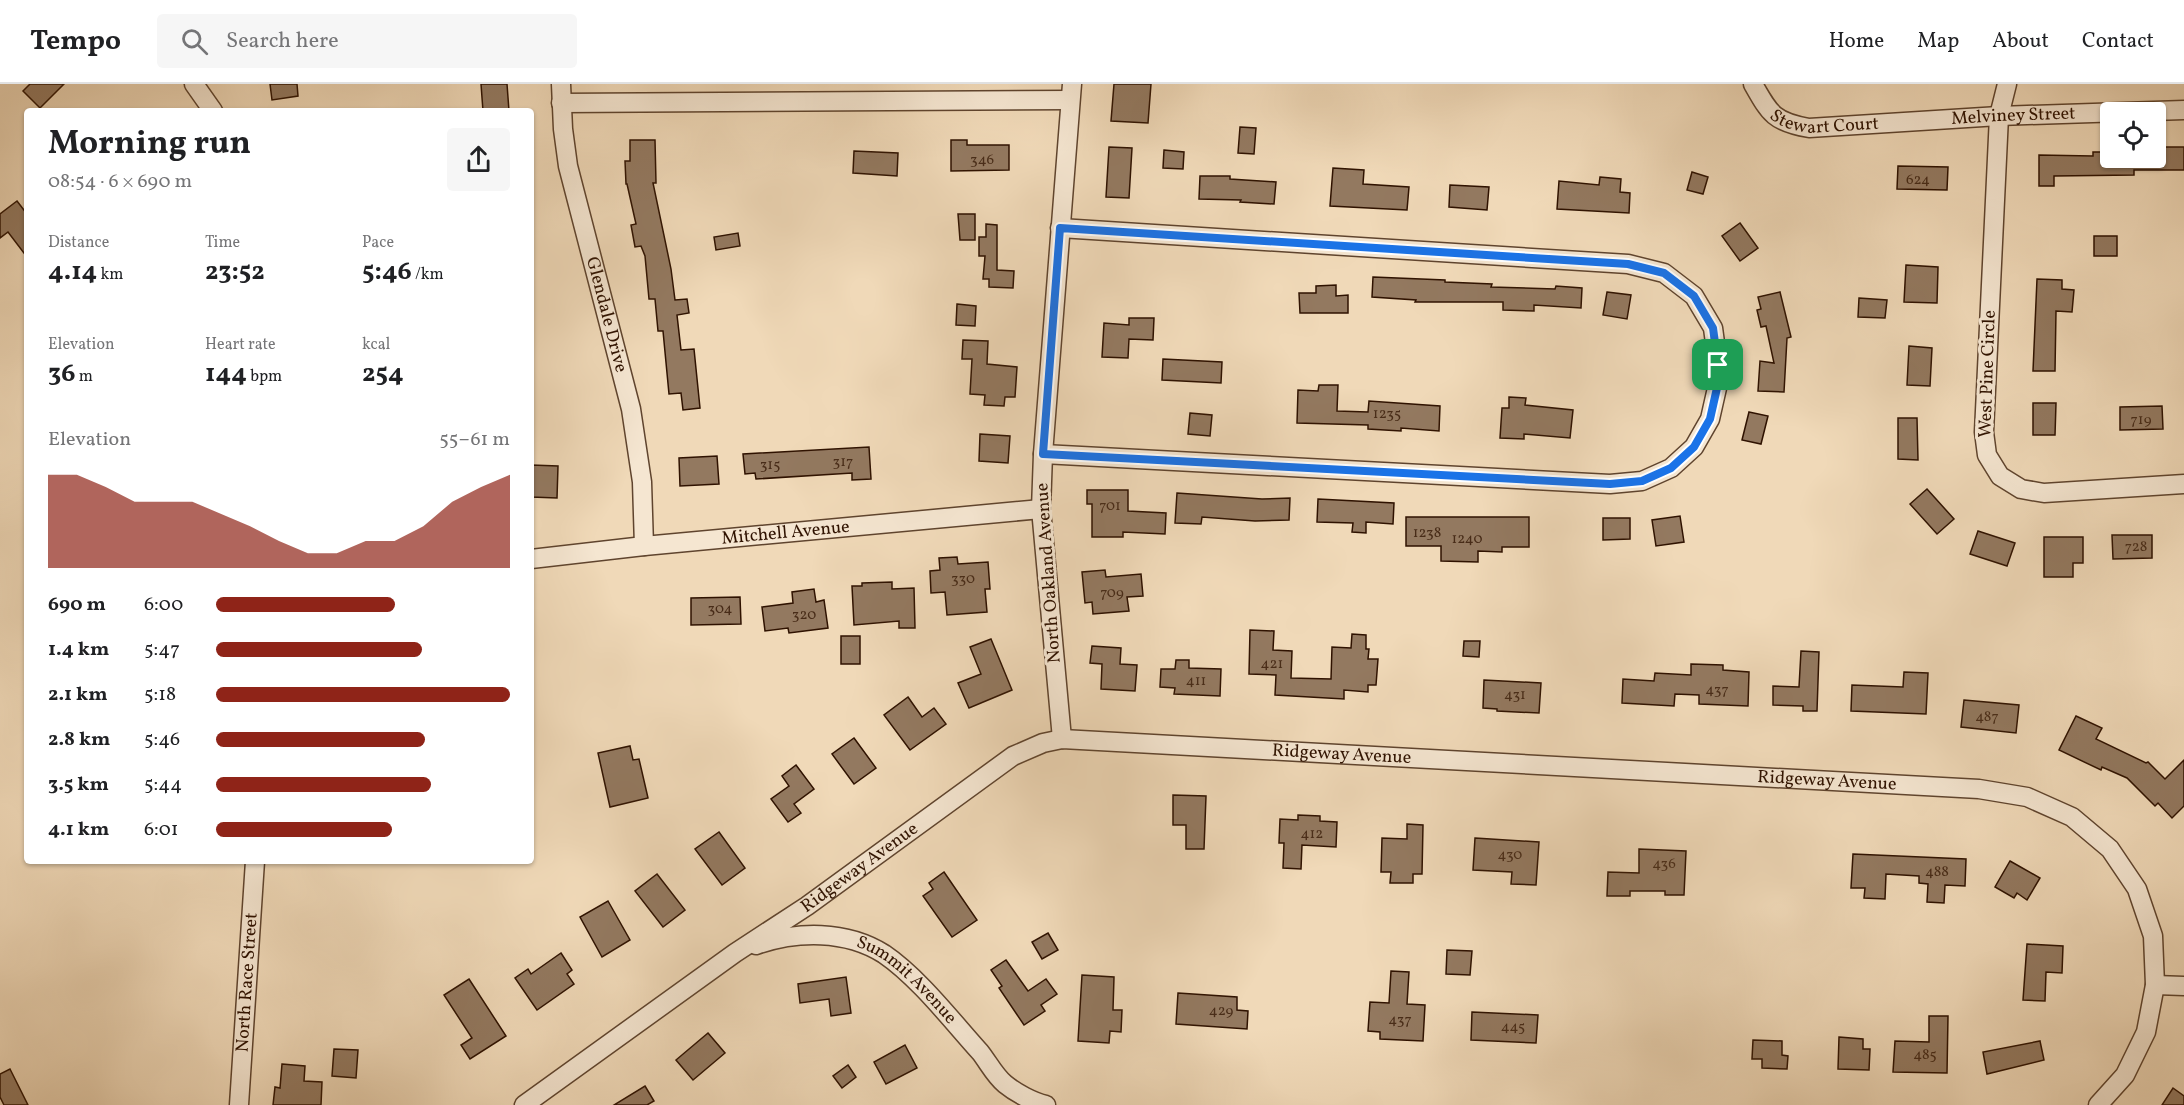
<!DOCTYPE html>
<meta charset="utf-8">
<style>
:root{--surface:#fff;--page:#f6f6f6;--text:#202124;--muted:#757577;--line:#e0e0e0;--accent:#8f2418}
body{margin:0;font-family:Vollkorn,serif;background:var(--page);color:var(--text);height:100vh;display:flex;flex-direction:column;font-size:22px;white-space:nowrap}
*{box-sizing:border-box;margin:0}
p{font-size:20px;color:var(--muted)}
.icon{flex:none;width:33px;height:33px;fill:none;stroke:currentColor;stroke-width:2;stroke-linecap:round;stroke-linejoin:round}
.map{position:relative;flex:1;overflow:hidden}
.details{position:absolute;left:24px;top:24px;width:510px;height:756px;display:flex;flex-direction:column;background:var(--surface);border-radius:6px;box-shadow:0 2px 4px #0004}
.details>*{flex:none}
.fabs{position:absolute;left:2100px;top:18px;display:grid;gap:12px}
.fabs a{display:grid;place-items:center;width:66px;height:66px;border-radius:6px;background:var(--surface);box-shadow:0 2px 4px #0004;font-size:30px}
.pin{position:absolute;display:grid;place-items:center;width:51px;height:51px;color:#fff;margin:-26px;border-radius:12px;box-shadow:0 3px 9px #0006}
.round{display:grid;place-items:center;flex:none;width:63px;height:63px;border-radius:6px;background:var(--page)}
.summary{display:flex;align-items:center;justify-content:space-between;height:102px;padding:0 24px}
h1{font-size:33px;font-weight:700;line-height:45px}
.metrics{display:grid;grid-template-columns:repeat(3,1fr);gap:9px;height:102px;padding:6px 24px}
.metrics div{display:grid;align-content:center}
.metrics b{font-size:26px;font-weight:700}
.metrics small{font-size:16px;font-weight:400}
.metrics p{font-size:16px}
.chart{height:168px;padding:12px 24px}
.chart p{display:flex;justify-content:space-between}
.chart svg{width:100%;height:108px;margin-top:6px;fill:var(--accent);opacity:.7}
ul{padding:0 24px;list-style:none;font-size:20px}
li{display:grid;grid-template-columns:96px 72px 1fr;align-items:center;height:45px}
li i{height:15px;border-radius:8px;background:var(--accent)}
header{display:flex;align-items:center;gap:36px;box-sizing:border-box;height:84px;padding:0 30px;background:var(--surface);border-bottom:2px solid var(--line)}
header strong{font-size:28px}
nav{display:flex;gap:33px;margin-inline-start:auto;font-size:21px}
.search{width:420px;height:54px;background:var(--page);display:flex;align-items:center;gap:15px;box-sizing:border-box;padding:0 21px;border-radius:6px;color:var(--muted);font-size:22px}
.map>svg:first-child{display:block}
.building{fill:#937960;stroke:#2f1200;stroke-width:1.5}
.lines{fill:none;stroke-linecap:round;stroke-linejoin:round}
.minor-casing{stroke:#5f442e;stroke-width:21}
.minor{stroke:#f5e6d1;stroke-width:18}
.route-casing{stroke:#fff;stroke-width:12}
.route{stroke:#1a73e8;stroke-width:8}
.labels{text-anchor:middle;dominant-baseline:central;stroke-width:6;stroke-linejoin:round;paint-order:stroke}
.number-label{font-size:15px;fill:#482c18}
.street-label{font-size:18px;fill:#2f1200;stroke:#f5e6d1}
</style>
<header>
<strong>Tempo</strong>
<div class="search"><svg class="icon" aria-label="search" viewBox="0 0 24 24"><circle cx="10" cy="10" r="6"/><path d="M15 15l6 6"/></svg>Search here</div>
<nav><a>Home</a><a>Map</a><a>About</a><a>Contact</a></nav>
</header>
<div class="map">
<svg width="2184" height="1021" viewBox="0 0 2184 1021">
<rect width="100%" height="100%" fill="#f0d9b8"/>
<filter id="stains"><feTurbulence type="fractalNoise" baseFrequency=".00333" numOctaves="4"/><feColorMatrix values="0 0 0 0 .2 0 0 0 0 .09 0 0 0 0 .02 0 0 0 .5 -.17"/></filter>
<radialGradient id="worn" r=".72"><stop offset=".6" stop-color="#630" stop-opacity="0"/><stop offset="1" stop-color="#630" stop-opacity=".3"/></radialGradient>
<g class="building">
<polygon points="30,0 64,0 40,24 23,7"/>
<polygon points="270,0 297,0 298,12 272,16"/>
<polygon points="481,0 507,0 509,27 483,27"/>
<polygon points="1114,0 1151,0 1148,39 1111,37"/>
<polygon points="1240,43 1256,44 1254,70 1238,69"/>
<polygon points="630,56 655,56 656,99 653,99 671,185 675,216 687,215 689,229 677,231 681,266 694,265 700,324 683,326 681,309 669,310 663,247 658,247 655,215 649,215 645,172 641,162 635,163 631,141 636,140 627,100 626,100 625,77 630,77"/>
<polygon points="951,56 967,56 967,61 1009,61 1009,86 951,87"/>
<polygon points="1109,63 1132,64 1129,114 1106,113"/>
<polygon points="2158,63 2184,63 2184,86 2134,86 2134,91 2054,92 2054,102 2039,102 2039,71 2093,72 2093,68 2110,68 2110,74 2158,74"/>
<polygon points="1164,66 1184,68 1183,85 1163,84"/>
<polygon points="854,67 898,69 897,92 853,89"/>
<polygon points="1898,82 1948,83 1947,106 1897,105"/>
<polygon points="1333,84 1364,86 1363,100 1409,103 1407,126 1330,122"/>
<polygon points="1692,88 1708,93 1703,110 1687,106"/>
<polygon points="1200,92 1230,92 1230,95 1276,98 1274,120 1240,118 1241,116 1199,115"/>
<polygon points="1600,93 1621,95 1620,108 1630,109 1629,129 1557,125 1559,97 1599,101"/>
<polygon points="1450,101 1489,103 1487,126 1449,123"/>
<polygon points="17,117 27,130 27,173 8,148 0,154 0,130"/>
<polygon points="958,130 975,130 975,156 960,156"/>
<polygon points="1740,139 1758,164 1740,177 1722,152"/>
<polygon points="986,140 997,141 997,186 1014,187 1013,204 989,203 989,195 983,195 985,172 979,172 979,153 986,153"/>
<polygon points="738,149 740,162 716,166 714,153"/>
<rect x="2094" y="152" width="23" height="20"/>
<polygon points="1906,181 1938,183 1937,219 1904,218"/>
<polygon points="1373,193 1445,196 1445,198 1492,200 1491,203 1555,205 1556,202 1582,204 1581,224 1534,221 1534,227 1503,226 1503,218 1415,218 1416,216 1372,213"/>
<polygon points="2037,195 2062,196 2062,205 2074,206 2072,228 2056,227 2055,287 2033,287"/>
<polygon points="1336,201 1336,212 1348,211 1348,229 1300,229 1299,209 1316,209 1316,202"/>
<polygon points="1607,208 1631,211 1627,235 1603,231"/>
<polygon points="1780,208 1791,253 1787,254 1784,308 1758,307 1760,277 1774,279 1766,242 1761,243 1757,226 1761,225 1758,213"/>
<polygon points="1859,214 1887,216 1885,234 1858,233"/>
<polygon points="957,220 976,222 975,242 956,241"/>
<polygon points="1129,234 1154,234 1153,256 1129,255 1128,274 1102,273 1104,239 1129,241"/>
<polygon points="963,256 988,257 987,280 1017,283 1015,313 1005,313 1004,322 984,321 985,311 970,310 972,275 962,275"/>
<polygon points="1909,262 1932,264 1930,302 1907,301"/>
<polygon points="1163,275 1222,278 1221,299 1162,296"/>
<polygon points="1319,301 1338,301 1337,327 1368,328 1369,317 1440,322 1439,347 1401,344 1401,347 1368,345 1368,341 1297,339 1298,306 1318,307"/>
<polygon points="1509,313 1526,314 1525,321 1573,326 1570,354 1524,350 1524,355 1500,354 1502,324 1509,324"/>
<polygon points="2033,319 2056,319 2055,351 2033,351"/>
<polygon points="2162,322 2163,345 2120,346 2120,323"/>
<polygon points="1749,328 1768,332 1761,360 1742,356"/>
<polygon points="1190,329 1212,331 1210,352 1188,350"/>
<polygon points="1898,334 1917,334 1918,376 1898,375"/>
<polygon points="980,350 1010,352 1008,379 979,377"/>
<polygon points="869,363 871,395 852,396 852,389 756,395 755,389 745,390 743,370"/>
<polygon points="717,372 719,400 680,402 679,374"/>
<polygon points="531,381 558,382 557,414 531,413"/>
<polygon points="1927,405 1954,435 1937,450 1910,420"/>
<polygon points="1087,406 1128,406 1128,427 1166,429 1165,450 1123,448 1123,453 1092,453 1092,420 1087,420"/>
<polygon points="1177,409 1262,415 1290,414 1289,436 1255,437 1202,433 1201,440 1175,439"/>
<polygon points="1318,415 1394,419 1393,440 1366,438 1366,449 1352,448 1353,439 1317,438"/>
<polygon points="1680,432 1684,458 1656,462 1652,436"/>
<polygon points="1406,433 1529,433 1529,463 1502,463 1502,468 1478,467 1478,478 1441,477 1441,462 1406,462"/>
<polygon points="1603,434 1630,434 1630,455 1603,456"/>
<polygon points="1978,447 2015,459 2007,482 1970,470"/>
<polygon points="2112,451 2152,451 2152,474 2113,475"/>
<polygon points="2044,453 2083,453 2083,479 2073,479 2073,493 2044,493"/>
<polygon points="957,473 958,480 988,478 990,505 985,505 987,528 947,531 945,508 931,509 930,487 940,486 939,474"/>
<polygon points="1105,486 1106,493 1141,490 1143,512 1127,513 1129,527 1093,530 1092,518 1085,519 1082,488"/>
<polygon points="892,498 892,505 914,504 915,544 899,544 899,537 854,541 852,502 862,502 862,499"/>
<polygon points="814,505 816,518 824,516 828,544 789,549 788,544 765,547 762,523 793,519 792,508"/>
<polygon points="740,513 741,540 691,541 691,514"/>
<polygon points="1250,546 1274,547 1273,566 1292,567 1291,594 1331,595 1332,563 1351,564 1352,550 1366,551 1366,565 1369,565 1368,575 1378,575 1376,601 1368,601 1368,608 1344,606 1344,615 1275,611 1276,591 1249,590"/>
<rect x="841" y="552" width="19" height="28"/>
<polygon points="991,555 1012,606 969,624 958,599 981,590 970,563"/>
<polygon points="1464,557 1480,557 1479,573 1463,572"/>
<polygon points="1092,562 1121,564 1120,580 1137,581 1135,607 1101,605 1102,580 1090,579"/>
<polygon points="1801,567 1819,568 1817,627 1803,627 1803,622 1773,621 1773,602 1799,603"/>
<polygon points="1176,576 1189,576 1189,584 1221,585 1220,612 1174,610 1175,604 1160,603 1161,585 1175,585"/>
<polygon points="1691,580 1723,581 1723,586 1749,588 1748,622 1699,620 1699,611 1675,610 1674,622 1622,619 1623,595 1654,597 1655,589 1691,591"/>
<polygon points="1904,588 1928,589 1926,630 1851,627 1852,601 1903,603"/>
<polygon points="1484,596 1541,599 1539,629 1497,627 1497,625 1483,624"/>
<polygon points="908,613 922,633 934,624 946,640 910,666 884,631"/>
<polygon points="1964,616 2019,621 2016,649 1961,643"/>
<polygon points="2076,632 2102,644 2096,655 2146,679 2148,678 2165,695 2184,676 2184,722 2172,734 2158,719 2155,722 2127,694 2102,683 2101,686 2059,666"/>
<polygon points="854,654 876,684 854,700 832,670"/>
<polygon points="630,662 633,676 639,675 648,714 610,723 598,669"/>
<polygon points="796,681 814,705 794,720 801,729 788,738 771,715 789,702 782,692"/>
<polygon points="1173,711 1206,712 1204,765 1186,765 1186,741 1173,741"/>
<polygon points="1298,731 1320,732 1320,737 1337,738 1336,763 1302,761 1301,785 1283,784 1284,759 1279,759 1280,735 1298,736"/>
<polygon points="1407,740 1423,741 1422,790 1413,790 1413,799 1390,799 1391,788 1381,788 1382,754 1407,755"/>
<polygon points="719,748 745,784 722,801 695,765"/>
<polygon points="1475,754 1539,758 1536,801 1511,800 1512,788 1473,786"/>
<polygon points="1639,765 1686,767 1684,811 1665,811 1665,807 1630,807 1630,812 1607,812 1608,788 1639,789"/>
<polygon points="1853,770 1966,775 1965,802 1945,801 1944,819 1927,818 1928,800 1919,799 1919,792 1886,790 1885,815 1864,814 1865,804 1851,804"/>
<polygon points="2010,777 2040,794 2027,816 2017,809 2014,814 1995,803"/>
<polygon points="944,788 977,836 952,853 923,812 933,805 929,799"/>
<polygon points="657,790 685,826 663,843 635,807"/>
<polygon points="608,817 630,856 602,873 580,833"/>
<polygon points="1048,849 1058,866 1042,875 1032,858"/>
<polygon points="2027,860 2063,862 2062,889 2046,888 2045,917 2023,916"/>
<polygon points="1447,866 1472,867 1470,891 1446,890"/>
<polygon points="561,869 572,886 567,890 574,900 537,926 515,894 528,885 531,890"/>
<polygon points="1006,876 1028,907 1046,895 1057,910 1041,921 1045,927 1024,941 999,904 1002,902 991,886"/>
<polygon points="1391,887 1409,888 1407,920 1425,921 1423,957 1380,955 1380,948 1368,947 1370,918 1389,919"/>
<polygon points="1082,891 1114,893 1113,926 1122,926 1121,948 1110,947 1109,959 1078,957"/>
<polygon points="846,893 851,929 831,932 829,915 800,919 798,900"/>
<polygon points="469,895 506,952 470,975 461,961 472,954 444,911"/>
<polygon points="1178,909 1237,913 1237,926 1248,927 1247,945 1176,940"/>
<polygon points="1472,928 1538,931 1536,959 1471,956"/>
<polygon points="1929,932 1948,932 1947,989 1893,988 1895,957 1929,958"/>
<polygon points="708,949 725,969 693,996 676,976"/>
<polygon points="1839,953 1863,955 1863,965 1870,965 1869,986 1838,985"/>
<polygon points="1753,956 1782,957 1782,971 1788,972 1787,985 1762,984 1762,975 1752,975"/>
<polygon points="2040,957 2044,976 1987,990 1983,968"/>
<polygon points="905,961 917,984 886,1000 874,978"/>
<polygon points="334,965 358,966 356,994 332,992"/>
<polygon points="282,980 305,982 304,997 322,998 321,1021 273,1021 275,1003 280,1004"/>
<polygon points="848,981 856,993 842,1004 833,992"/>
<polygon points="10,985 28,1021 4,1021 0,1013 0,990"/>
<polygon points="645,1002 654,1017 647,1021 614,1021"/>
<polygon points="2173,1004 2184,1012 2184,1021 2162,1021"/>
</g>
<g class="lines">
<g class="minor-casing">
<g id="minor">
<polyline points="194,0 213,27"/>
<path id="s1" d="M561,0l2,45 5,37 63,243 11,73 2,64"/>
<path id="s2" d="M1753,0c17,30 21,38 56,44l190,-12 185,-6"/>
<polyline points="2007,0 1999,32 1984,348 1987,371 2000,392 2021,405 2044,409 2184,400"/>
<polyline points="561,19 1070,16"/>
<polyline points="1043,370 1610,400 1642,397 1671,384 1694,363 1710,335 1717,304 1718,281 1713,244 1694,212 1664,189 1628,180 1060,144"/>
<path id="s3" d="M531,475l113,-13 397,-37"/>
<polyline points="1062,655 1041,425 1043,370 1072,0"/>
<path id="s4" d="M756,861c41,-14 90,-15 128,9 34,23 68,67 96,98 8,10 15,24 25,32 11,9 28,18 41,21"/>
<polyline points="2155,901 2184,902"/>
<path id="s5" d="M239,1021l16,-244"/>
<path id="s6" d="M524,1021l211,-152 72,-47 206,-150 30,-13 19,-4 917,50 48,8 45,20 38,32 27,40 16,47 2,49 -9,47 -21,43 -27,30"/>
</g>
</g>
<use href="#minor" class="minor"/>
</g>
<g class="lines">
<g class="route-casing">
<polygon id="route" points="1060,144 1628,180 1664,189 1694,212 1713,244 1718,281 1717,304 1710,335 1694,363 1671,384 1642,397 1610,400 1043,370"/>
</g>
<use href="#route" class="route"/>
</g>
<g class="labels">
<g class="number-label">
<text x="982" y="76">346</text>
<text x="1918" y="96">624</text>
<text x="1387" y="330">1235</text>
<text x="2141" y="336">719</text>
<text x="843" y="378">317</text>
<text x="770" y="381">315</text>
<text x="1110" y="422">701</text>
<text x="1427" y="449">1238</text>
<text x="1467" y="455">1240</text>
<text x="2136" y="463">728</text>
<text x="963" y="495">330</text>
<text x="1112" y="509">709</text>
<text x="720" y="525">304</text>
<text x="804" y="531">320</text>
<text x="1272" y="580">421</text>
<text x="1196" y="597">411</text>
<text x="1717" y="606">437</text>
<text x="1515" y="611">431</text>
<text x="1987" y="633">487</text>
<text x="1312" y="750">412</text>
<text x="1510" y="771">430</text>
<text x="1664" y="780">436</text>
<text x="1937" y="788">488</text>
<text x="1221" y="927">429</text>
<text x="1400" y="936">437</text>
<text x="1513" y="943">445</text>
<text x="1925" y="971">485</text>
</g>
<g class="street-label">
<text stroke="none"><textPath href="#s2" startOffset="90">Stewart Court</textPath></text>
<text stroke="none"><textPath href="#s2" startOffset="280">Melviney Street</textPath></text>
<text stroke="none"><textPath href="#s1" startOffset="236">Glendale Drive</textPath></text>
<text transform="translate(1988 290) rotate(-88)">West Pine Circle</text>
<text stroke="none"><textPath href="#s3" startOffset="256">Mitchell Avenue</textPath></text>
<text transform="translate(1049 489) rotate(-94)">North Oakland Avenue</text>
<text stroke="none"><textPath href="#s6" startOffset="933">Ridgeway Avenue</textPath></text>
<text stroke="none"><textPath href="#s6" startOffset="1419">Ridgeway Avenue</textPath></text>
<text stroke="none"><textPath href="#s6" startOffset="411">Ridgeway Avenue</textPath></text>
<text stroke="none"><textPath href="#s5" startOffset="123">North Race Street</textPath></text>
<text stroke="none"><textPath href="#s4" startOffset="166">Summit Avenue</textPath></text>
</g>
</g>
<rect width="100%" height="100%" filter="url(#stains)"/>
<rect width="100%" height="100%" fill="url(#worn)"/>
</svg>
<div class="fabs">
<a><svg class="icon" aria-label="locate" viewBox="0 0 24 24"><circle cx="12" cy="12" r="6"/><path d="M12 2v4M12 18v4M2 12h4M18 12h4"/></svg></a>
</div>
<div class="pin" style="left:1718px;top:281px;background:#1e9e55"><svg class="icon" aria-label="arrive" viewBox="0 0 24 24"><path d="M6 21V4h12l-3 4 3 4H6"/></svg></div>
<section class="details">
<div class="summary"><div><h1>Morning run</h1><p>08:54 · 6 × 690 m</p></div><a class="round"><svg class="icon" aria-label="share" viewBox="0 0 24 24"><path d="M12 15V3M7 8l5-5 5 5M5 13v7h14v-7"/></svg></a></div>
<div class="metrics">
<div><p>Distance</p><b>4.14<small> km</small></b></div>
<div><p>Time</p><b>23:52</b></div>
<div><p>Pace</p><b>5:46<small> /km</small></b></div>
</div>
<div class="metrics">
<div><p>Elevation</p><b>36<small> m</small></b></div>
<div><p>Heart rate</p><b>144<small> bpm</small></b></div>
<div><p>kcal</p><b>254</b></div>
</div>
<div class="chart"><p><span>Elevation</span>55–61 m</p>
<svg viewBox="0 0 160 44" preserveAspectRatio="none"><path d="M0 44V6L10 6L20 11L30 17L40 17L50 17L60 22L70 27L80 33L90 38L100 38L110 33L120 33L130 27L140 17L150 11L160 6V44z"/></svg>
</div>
<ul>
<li><b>690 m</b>6:00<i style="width:61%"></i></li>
<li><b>1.4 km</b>5:47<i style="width:70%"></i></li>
<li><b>2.1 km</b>5:18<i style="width:100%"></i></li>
<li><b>2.8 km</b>5:46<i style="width:71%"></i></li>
<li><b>3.5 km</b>5:44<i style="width:73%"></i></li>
<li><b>4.1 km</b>6:01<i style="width:60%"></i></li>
</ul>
</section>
</div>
